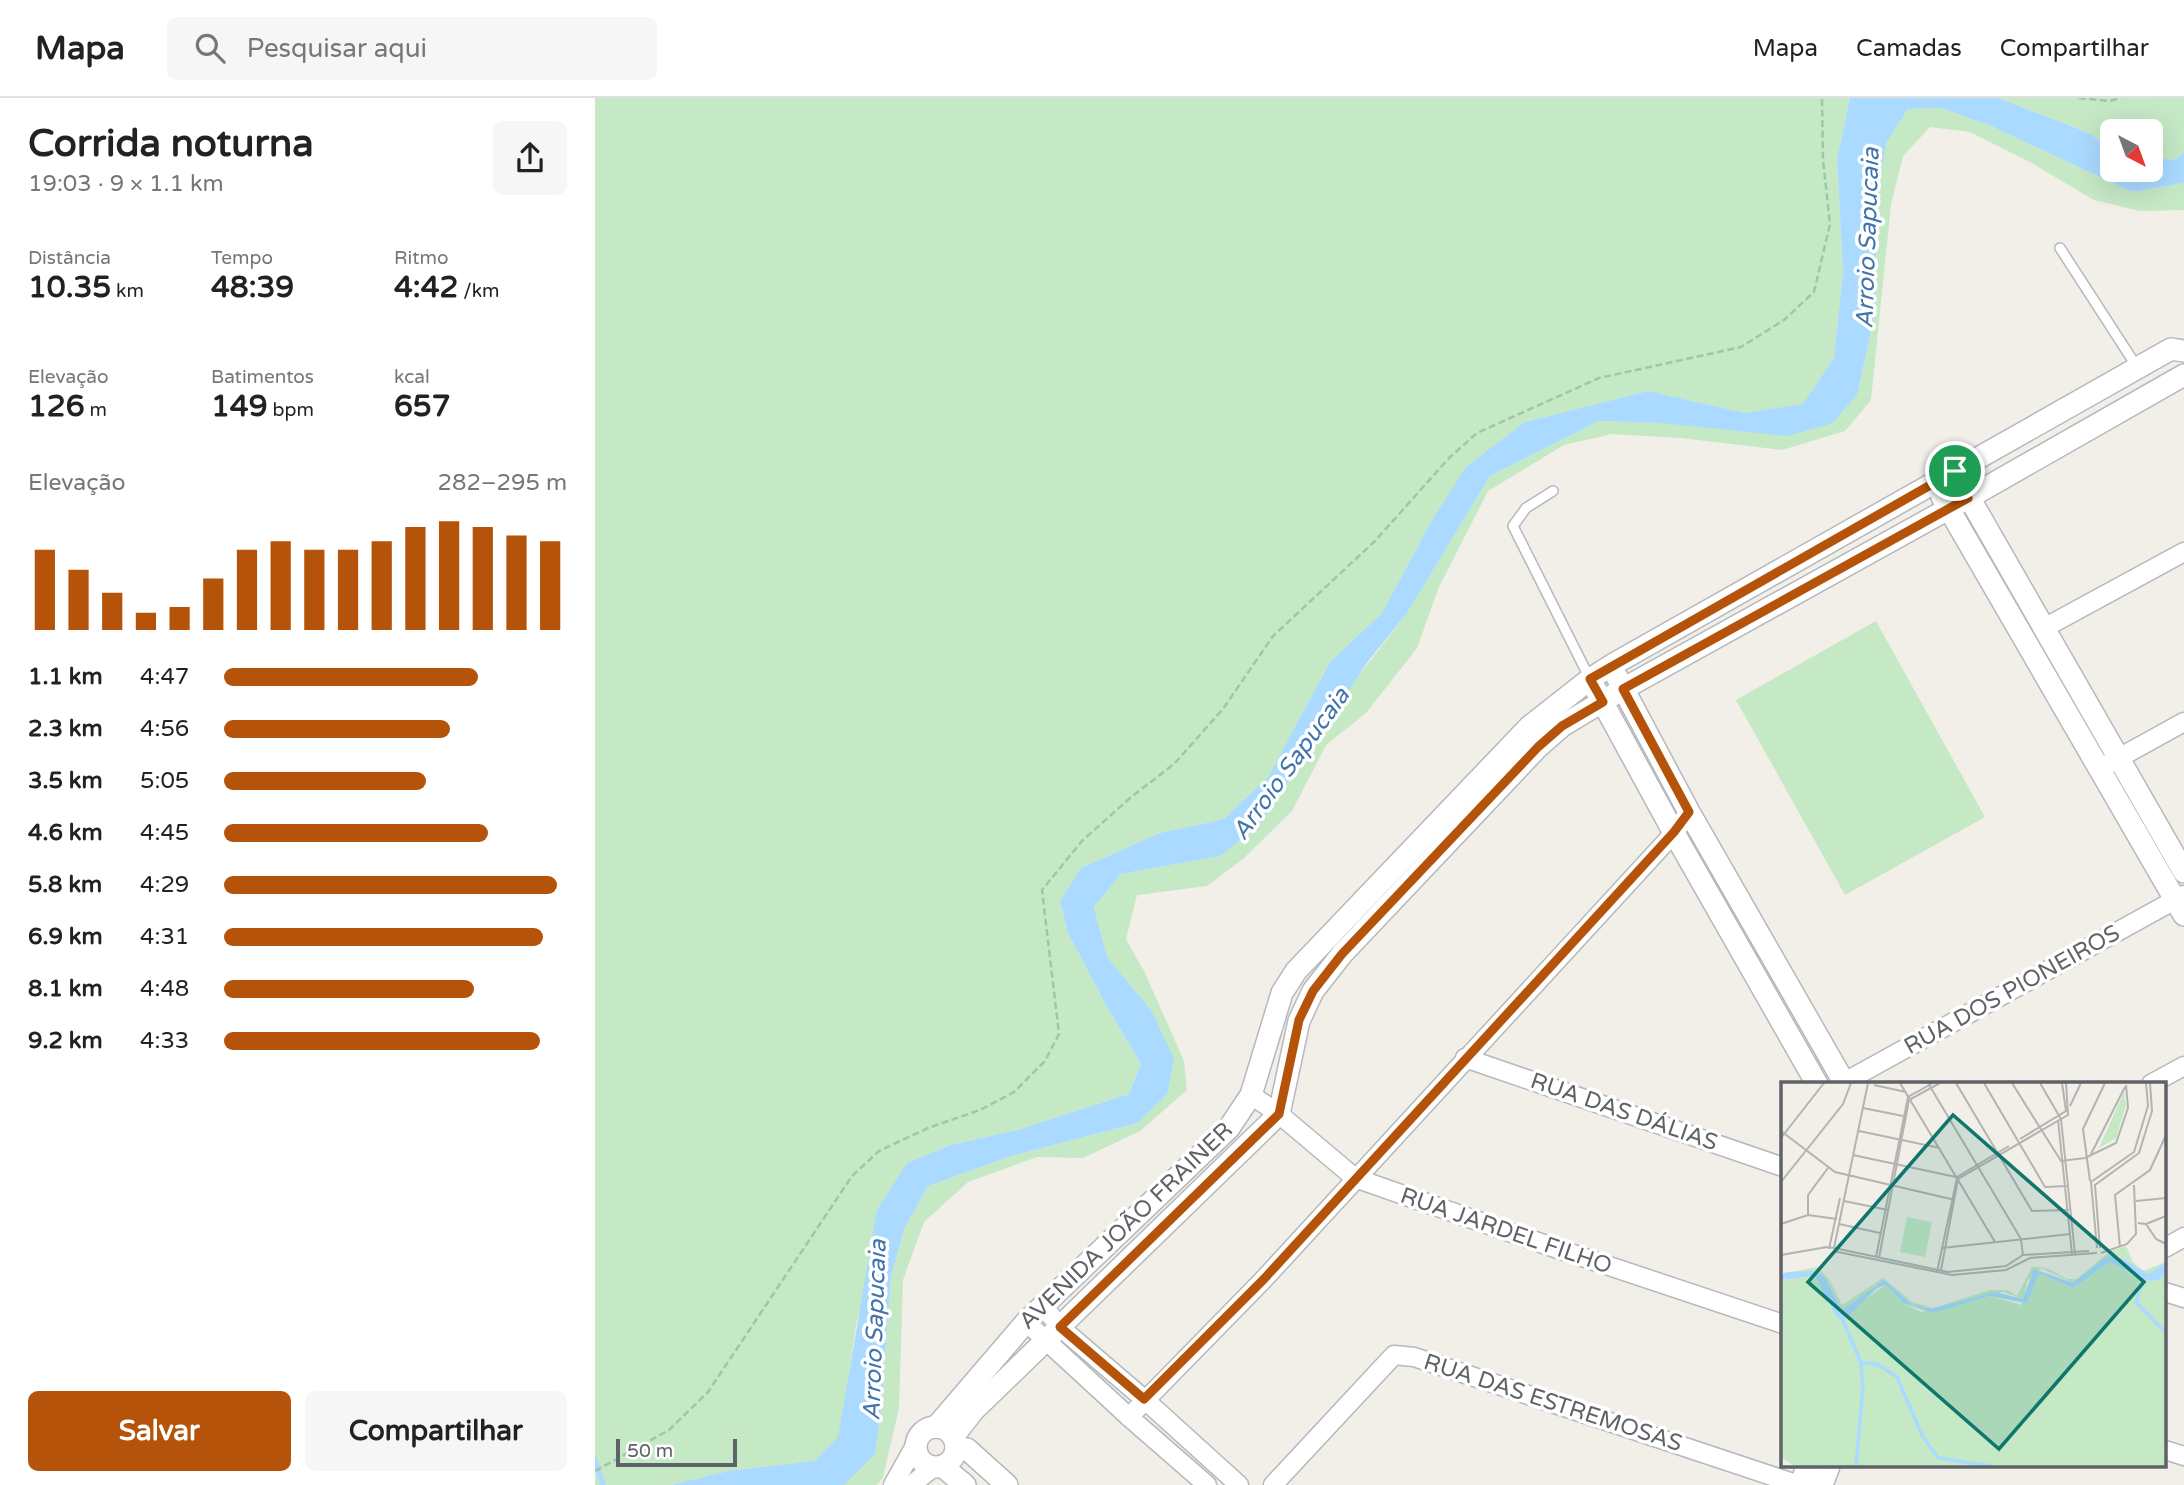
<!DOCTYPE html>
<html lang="pt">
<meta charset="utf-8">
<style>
:root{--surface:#fff;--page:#f6f6f6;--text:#222;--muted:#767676;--line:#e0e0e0;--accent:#b45309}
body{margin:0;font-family:"Varela Round",sans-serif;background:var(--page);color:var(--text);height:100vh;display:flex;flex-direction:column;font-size:26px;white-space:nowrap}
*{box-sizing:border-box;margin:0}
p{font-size:23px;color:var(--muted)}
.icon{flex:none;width:38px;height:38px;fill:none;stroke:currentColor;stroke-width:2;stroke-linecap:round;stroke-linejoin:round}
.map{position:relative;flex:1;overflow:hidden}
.drawer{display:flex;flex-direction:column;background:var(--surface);width:595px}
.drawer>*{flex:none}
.needle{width:46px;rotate:139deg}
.controls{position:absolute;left:1505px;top:21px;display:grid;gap:14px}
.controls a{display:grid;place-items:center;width:63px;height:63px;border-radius:10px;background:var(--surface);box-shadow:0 7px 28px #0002;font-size:35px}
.scale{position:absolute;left:21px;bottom:18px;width:121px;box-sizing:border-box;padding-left:7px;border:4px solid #5f6368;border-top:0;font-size:19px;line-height:24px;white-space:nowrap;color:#5f6368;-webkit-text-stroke:5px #fff;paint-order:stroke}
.pin{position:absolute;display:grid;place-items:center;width:60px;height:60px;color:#fff;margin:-30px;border:4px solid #fff;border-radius:50%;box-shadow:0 2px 7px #0007}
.round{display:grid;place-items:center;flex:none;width:74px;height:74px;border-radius:10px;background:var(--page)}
.headline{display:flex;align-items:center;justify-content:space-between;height:119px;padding:0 28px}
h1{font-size:38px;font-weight:700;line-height:52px}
.figures{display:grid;grid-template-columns:repeat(3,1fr);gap:10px;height:119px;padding:7px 28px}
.figures div{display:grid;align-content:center}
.figures b{font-size:30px;font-weight:700}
.figures small{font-size:19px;font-weight:400}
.figures p{font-size:19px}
.chart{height:196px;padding:14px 28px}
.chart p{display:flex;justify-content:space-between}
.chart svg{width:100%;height:126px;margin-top:7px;stroke:var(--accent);stroke-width:6}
.cta{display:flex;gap:14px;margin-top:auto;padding:14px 28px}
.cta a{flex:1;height:80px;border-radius:10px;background:var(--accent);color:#fff;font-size:28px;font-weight:700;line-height:80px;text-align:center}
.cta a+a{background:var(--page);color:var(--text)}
ul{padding:0 28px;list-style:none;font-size:23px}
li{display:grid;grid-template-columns:112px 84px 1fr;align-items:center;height:52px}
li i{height:18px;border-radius:9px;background:var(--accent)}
header{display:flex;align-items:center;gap:42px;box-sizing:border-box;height:98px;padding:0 35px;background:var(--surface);border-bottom:2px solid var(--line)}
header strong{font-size:33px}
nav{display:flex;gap:38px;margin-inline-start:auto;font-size:24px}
.search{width:490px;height:63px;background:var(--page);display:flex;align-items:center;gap:18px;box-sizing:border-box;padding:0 24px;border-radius:10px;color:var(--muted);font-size:26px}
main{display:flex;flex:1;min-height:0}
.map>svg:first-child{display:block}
.green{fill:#c5e8c5}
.water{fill:#aadaff}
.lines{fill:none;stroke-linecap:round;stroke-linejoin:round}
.stream{stroke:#aadaff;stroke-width:5}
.service-casing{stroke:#b5b8bc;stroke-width:12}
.minor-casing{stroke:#b5b8bc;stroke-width:21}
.tertiary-casing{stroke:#b5b8bc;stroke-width:24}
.path{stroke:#9cc7a9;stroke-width:2.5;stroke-dasharray:7 3.5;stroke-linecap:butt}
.service{stroke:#fff;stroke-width:9}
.minor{stroke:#fff;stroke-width:18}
.tertiary{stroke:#fff;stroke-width:21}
.route-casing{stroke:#fff;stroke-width:14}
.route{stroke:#b45309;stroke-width:9}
.labels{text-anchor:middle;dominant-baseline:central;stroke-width:7;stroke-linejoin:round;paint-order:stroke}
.street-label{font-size:23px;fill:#5f6368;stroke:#fff}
.water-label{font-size:24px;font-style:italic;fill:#4174aa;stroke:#fff}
.inset-river{fill:none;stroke:#aadaff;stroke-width:3.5}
.inset-road{fill:none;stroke:#b3b3b1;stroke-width:2}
.view{fill:#0f766e;fill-opacity:0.15;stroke:#0f766e;stroke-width:3.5}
.inset-edge{fill:none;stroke:#5f6368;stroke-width:3.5}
</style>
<header>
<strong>Mapa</strong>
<div class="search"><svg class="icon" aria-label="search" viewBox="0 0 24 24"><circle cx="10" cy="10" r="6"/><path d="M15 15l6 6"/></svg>Pesquisar aqui</div>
<nav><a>Mapa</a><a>Camadas</a><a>Compartilhar</a></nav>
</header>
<main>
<section class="drawer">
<div class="headline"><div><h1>Corrida noturna</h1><p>19:03 · 9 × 1.1 km</p></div><a class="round"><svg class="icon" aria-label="share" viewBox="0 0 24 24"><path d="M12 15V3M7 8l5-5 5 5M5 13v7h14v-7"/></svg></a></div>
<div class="figures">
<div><p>Distância</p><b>10.35<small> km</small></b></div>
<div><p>Tempo</p><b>48:39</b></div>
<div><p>Ritmo</p><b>4:42<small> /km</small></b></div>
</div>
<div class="figures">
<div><p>Elevação</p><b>126<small> m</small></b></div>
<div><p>Batimentos</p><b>149<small> bpm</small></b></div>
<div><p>kcal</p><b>657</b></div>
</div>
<div class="chart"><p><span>Elevação</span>282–295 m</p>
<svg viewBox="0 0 160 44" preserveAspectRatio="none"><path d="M5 44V16M15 44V23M25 44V31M35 44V38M45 44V36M55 44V26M65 44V16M75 44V13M85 44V16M95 44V16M105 44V13M115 44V8M125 44V6M135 44V8M145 44V11M155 44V13"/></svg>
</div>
<ul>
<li><b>1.1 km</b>4:47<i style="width:74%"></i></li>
<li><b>2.3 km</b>4:56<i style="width:66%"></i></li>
<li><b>3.5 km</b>5:05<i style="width:59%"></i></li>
<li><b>4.6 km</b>4:45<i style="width:77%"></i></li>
<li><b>5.8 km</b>4:29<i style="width:97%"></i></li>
<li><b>6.9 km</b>4:31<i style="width:93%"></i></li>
<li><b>8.1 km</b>4:48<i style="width:73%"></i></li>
<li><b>9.2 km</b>4:33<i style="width:92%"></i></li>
</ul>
<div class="cta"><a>Salvar</a><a>Compartilhar</a></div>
</section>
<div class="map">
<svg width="1589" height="1387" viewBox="0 0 1589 1387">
<rect width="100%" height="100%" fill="#f1efe8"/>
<g class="green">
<polygon points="0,0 1255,0 1242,61 1248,174 1239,260 1208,307 1150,315 1053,293 930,324 836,424 787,515 735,564 673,679 629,721 565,735 486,770 465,803 473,835 511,907 546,966 534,996 422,1032 356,1047 312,1065 262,1222 244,1339 220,1363 133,1373 76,1387 0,1387"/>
<polygon points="1403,0 1589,0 1589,54 1580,62 1556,59 1556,33 1517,33 1517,51 1494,35"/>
<polygon points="1346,10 1396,28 1537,94 1589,85 1589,112 1545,113 1499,102 1433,63 1375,34 1335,29 1308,58 1296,106 1276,302 1250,333 1187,352 1086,340 1017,336 969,347 893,393 843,491 822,550 771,615 731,647 697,713 648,761 612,788 542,797 531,841 550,875 589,963 592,992 545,1033 488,1060 442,1059 373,1084 329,1124 308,1182 304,1310 288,1379 282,1387 249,1387 287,1300 296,1179 309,1131 333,1088 416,1058 542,1025 556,912 512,859 499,809 526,776 625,758 812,515 895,378 1004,323 1067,325 1238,325 1262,297 1279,220 1283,94 1291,44 1313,11"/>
<polygon points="1281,523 1390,719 1250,797 1141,602"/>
</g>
<polygon class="water" points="1255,0 1403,0 1494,35 1517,51 1517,72 1556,72 1556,59 1580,62 1589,54 1589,85 1537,94 1396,28 1346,10 1313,11 1291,45 1283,94 1279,220 1262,297 1238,325 1193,338 1067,325 1004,323 895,378 812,515 774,562 664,727 625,758 526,776 499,809 512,859 556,912 579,961 572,996 542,1025 416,1058 333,1088 309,1131 296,1179 287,1300 280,1356 249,1387 76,1387 133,1373 220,1363 243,1339 282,1112 312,1065 356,1047 422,1032 534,996 546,966 511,907 473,835 465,803 486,770 565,735 629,721 673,679 735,564 787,515 836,424 871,369 930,324 1053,293 1150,315 1208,306 1239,260 1248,174 1242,61"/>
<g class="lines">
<polyline class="stream" points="0,1361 8,1387"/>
<g class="service-casing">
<g id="service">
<polyline points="1465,150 1542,269"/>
<polyline points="958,393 931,410 918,428 994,579"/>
</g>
</g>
<g class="minor-casing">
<g id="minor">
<polyline points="1449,530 1589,454"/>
<polyline points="1513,666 1589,624"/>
<polyline points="870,960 1188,1069"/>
<polyline points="1246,986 1589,797"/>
<polyline points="1556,986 1589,968"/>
<polyline points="656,997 684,1016 760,1080 960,1150 1188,1226"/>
<polyline points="1570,1150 1589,1139"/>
<polyline points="1570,1194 1589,1200"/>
<polyline points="448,1208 465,1229 549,1301 644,1387"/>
<polyline points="431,1224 534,1319 612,1387"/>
<polyline points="534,1319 669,1181 1079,735 1094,714"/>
<polyline points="1570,1352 1589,1358"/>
<polyline points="298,1387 321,1346"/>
<polyline points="316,1387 339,1369"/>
<polyline points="678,1387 799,1257 819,1259 1204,1387"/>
</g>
</g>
<g class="tertiary-casing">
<g id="tertiary">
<polyline points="1367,387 1589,774"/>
<polyline points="1347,399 1589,817"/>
<polyline points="1022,579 1094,714 1250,986"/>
<polyline points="1001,592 1079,735 1222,986"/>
<polyline points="341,1329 431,1224 634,1030 656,997 687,895 701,873 934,629 995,581 1017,567 1576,251 1589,253"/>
<circle cx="341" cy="1349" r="20"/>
<polyline points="358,1339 378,1313 684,1016 704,923 718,893 747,856 943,649 967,628 1028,591 1373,400 1589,277"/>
<polyline points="361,1350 372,1351 412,1387"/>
<polyline points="347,1368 370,1387"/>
<polyline points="1206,1387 1212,1368"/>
<polyline points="1227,1387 1234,1368"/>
</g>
</g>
<g class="path">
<polyline points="1484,0 1514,3 1526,0"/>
<polyline points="0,1373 74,1332 113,1294 257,1078 284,1053 333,1030 385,1012 419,994 450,963 464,936 447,792 487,743 535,700 579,666 628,611 678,538 780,443 854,360 882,335 1004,280 1146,249 1189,222 1219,194 1235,126 1228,62 1227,0"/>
</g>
<use href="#service" class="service"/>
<use href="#minor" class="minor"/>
<use href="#tertiary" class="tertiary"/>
</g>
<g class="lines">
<g class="route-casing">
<polygon id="route" points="1360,373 1373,400 1028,591 1094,714 1079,734 669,1181 549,1301 465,1229 684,1016 704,922 718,893 747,856 943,649 967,628 1008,604 995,581"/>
</g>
<use href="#route" class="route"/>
</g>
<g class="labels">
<g class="street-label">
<text transform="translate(1417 892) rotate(-29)">RUA DOS PIONEIROS</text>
<text transform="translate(1029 1014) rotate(19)">RUA DAS DÁLIAS</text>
<text transform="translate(531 1128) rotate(-44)">AVENIDA JOÃO FRAINER</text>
<text transform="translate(911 1133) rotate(19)">RUA JARDEL FILHO</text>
<text transform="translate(958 1305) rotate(18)">RUA DAS ESTREMOSAS</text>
</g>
<g class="water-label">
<text transform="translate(1273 140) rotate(-88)">Arroio Sapucaia</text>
<text transform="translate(696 666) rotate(-54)">Arroio Sapucaia</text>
<text transform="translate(280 1232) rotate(-88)">Arroio Sapucaia</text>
</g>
</g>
<g transform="translate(1186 984)">
<rect width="385" height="385" fill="#f1efe8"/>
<path d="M343,10l2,13 -10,33 -17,10zM126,135l25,5 -7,35 -25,-5zM345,164l7,16 10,9 23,-9 -17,12 -27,-16 -15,-2 -20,20 -14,7 -32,-15 -14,13 -3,18 -21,-7 -72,17 -19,-4 -28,-25 -42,30 -18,-34 -9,-5 -34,3 36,-7 12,12 13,26 41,-27 29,24 21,6 57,-18h18l9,6 15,-29h9l10,3 16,9h10l32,-27zM329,180l38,19 11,-1 7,-8v194h-372l-13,-9v-177l34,-4 22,42 49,-33 17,18 18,9 68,-16 32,9 18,-32 34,15z" fill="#c5e8c5"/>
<path d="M326,174l15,2 27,16 17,-12v10l-7,8 -11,1 -38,-19 -37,26 -34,-15 -12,30 -38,-7 -56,17 -30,-10 -17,-18 -9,3 -33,32 -7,-2 -22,-42 -34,4v-6l6,-2 28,-1 9,5 18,34 42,-30 28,25 19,4 64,-17 28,7 11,-30 39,14z" fill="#aadaff"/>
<path class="inset-river" d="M363,195l-8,25 30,31M61,236l19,45 2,24 -7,79M80,281l16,1 20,13 26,60 15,21 54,8"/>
<path class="inset-road" d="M119,1l95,159M147,1l93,156 2,17M175,1l76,128 37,-1M203,1l61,104 22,-1M231,1l49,78 24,-3 31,-15 12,-35 -2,-23M259,1l21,36 14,135M93,3l32,7M289,24l11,-23M82,26l40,8M277,38l14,134M0,49l54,41 120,28M78,49l81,17M0,56l43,-55M239,57l46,-28 -4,-28M310,72l34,-67M72,73l103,22M176,95l52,-31M309,99l-7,-52 22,-46M0,100l62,-78 8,-21M63,119l44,9M355,119l30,-3M27,133v-20l20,-27M357,141l8,1 10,15 10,5M0,142l27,-9 29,4M58,142l41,9M365,142l20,-8M42,165l11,1 34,-165M339,165l-5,-52 35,-25 16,-35M53,166l114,24 58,-6 17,-11 66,-4M161,166l128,-14M316,166l-6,-66 43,-30 14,-46 -2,-23M319,166l-5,-63 44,-32 13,-42 -2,-28M48,167l11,-51M52,169l119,24 54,-5 24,-12 67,-5M320,171l26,-9 9,-10 -2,-49M0,173l46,-8M95,175l32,-160 25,-14M98,176l30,-158 31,-17M160,188l17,-91 110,-64 -2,-32M156,190l20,-94"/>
<path class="view" d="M172,33l191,167 -145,167 -191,-167z"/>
<rect width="385" height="385" class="inset-edge"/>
</g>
</svg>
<div class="controls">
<a><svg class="needle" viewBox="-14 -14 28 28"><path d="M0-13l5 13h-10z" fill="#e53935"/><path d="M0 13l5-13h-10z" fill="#767676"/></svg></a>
</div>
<div class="scale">50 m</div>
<div class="pin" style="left:1360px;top:373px;background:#1e9e55"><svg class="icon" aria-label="arrive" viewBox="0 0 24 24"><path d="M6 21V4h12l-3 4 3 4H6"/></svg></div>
</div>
</main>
